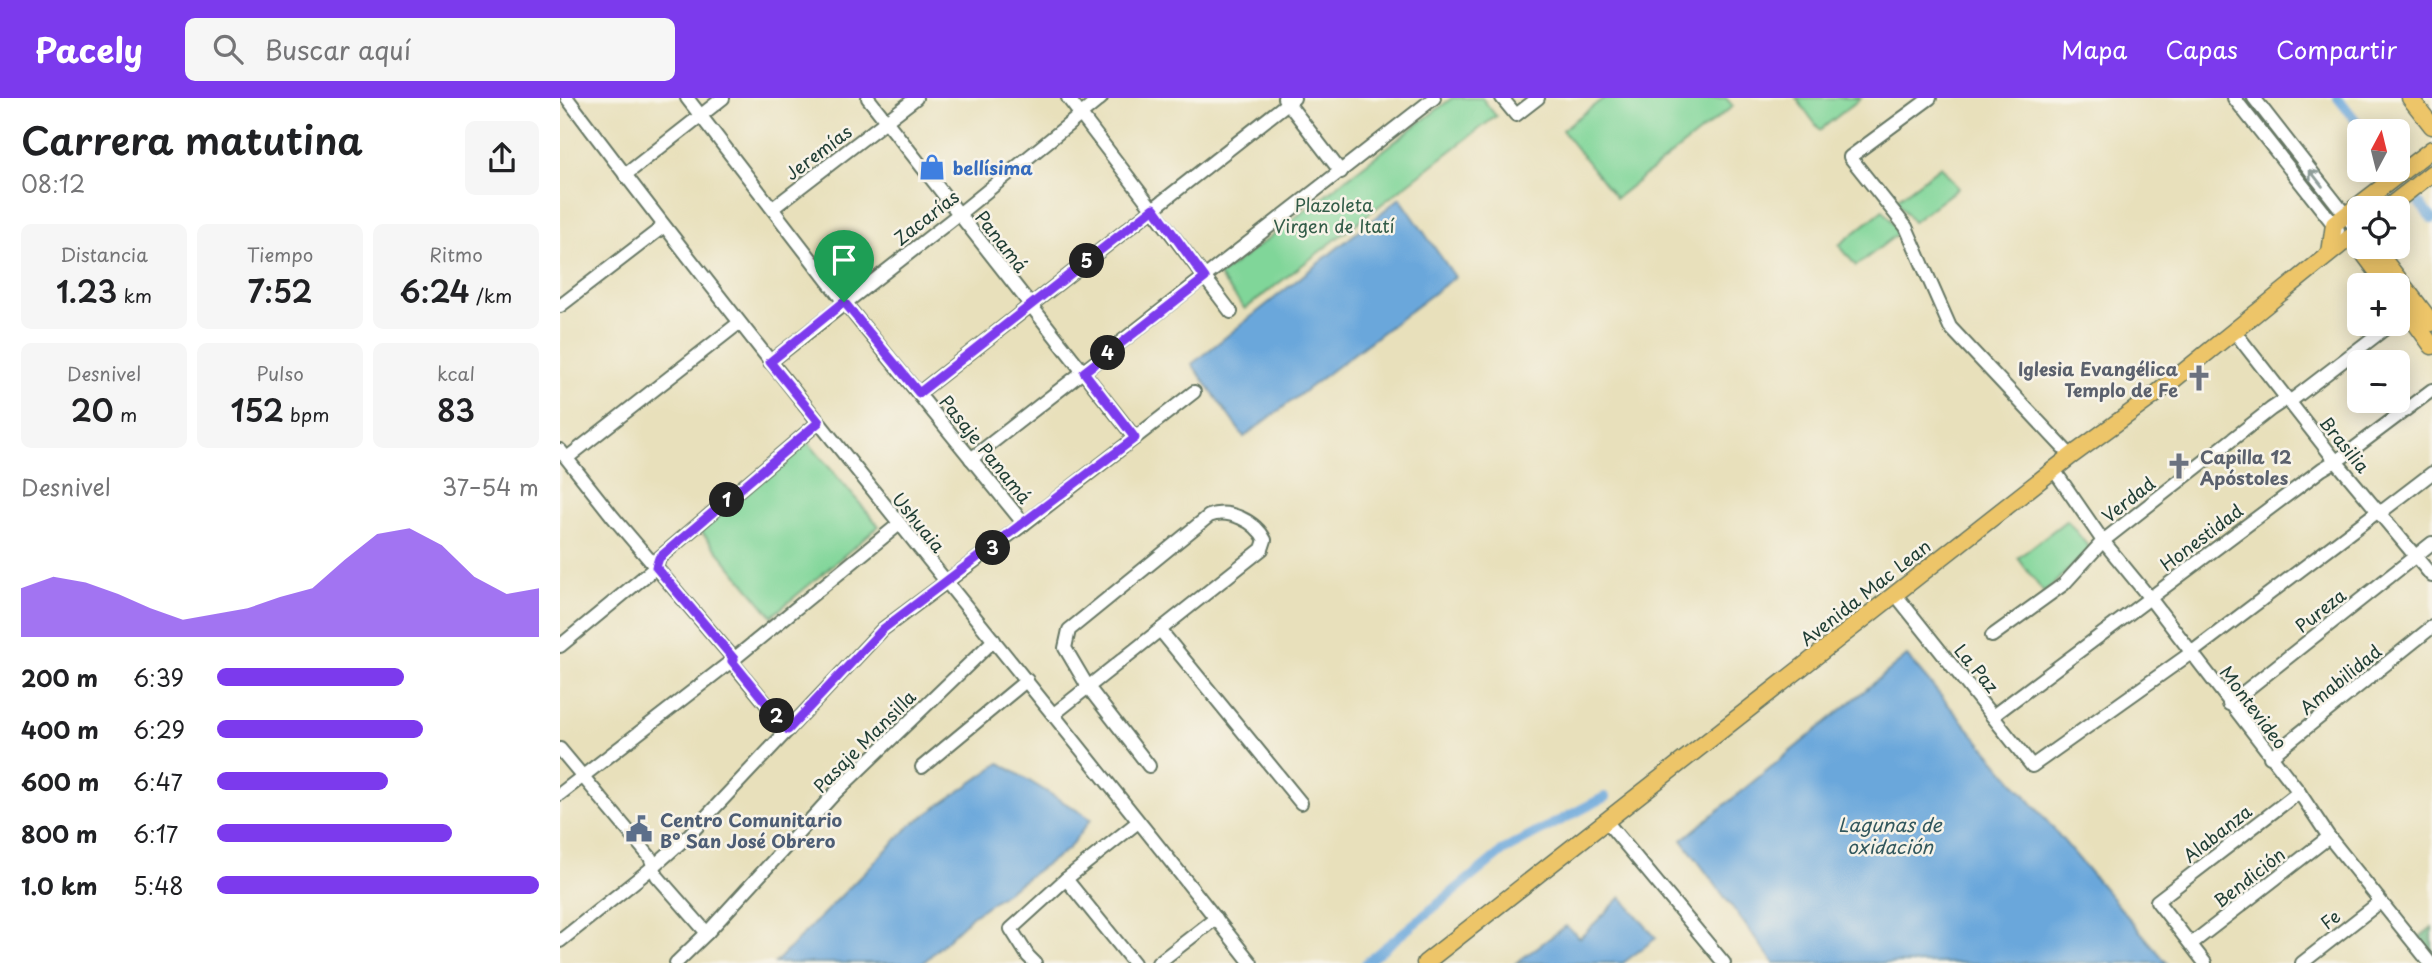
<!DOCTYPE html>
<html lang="es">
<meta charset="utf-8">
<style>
:root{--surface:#fff;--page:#f6f6f6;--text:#202124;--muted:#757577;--accent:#7c3aed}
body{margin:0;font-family:"Playpen Sans",sans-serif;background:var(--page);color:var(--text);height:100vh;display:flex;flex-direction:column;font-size:26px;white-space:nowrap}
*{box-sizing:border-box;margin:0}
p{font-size:23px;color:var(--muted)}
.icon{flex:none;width:38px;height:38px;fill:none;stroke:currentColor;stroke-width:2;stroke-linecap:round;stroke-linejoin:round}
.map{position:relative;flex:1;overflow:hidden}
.panel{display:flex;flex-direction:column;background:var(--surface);width:560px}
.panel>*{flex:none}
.needle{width:46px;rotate:7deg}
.controls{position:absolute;left:1787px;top:21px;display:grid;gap:14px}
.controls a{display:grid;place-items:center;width:63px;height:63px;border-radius:10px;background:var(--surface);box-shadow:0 4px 18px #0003;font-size:35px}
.pin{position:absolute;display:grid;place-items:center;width:60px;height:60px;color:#fff;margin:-72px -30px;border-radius:50% 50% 50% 0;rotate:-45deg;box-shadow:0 0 7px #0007}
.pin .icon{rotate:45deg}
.km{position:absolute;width:35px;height:35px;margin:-18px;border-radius:50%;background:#222;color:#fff;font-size:19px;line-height:35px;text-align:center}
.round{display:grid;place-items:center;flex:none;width:74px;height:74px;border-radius:10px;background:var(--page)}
.summary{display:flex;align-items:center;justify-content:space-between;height:119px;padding:0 21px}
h1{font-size:38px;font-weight:600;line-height:52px}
.stats{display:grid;grid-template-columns:repeat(3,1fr);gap:10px;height:119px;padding:7px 21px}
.stats div{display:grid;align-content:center;border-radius:10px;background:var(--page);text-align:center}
.stats b{font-size:30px;font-weight:600}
.stats small{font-size:19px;font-weight:400}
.stats p{font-size:19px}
.chart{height:196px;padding:14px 21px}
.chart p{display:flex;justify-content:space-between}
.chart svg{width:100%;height:126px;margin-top:7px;fill:var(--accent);opacity:.7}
ul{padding:0 21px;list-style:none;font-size:23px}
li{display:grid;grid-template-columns:112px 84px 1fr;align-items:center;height:52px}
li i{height:18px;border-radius:9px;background:var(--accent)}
header{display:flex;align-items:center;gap:42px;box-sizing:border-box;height:98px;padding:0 35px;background:var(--accent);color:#fff}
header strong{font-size:33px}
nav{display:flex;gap:38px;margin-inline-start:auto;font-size:24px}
.search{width:490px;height:63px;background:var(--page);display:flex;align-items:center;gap:18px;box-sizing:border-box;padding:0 24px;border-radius:10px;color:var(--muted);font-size:26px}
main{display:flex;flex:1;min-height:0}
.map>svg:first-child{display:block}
.green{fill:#80d699;stroke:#508a66;stroke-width:2}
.forest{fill:#68b781;stroke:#447a5a;stroke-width:2}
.water{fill:#6aa7db;stroke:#447288;stroke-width:2}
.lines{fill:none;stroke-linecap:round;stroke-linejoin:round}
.canal{stroke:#6aa7db;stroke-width:10}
.minor-casing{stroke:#657663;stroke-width:16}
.major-casing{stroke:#657663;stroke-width:19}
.minor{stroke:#fff;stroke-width:12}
.major{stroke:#edc569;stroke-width:16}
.oneway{stroke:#8f9e9a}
.route-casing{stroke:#fff;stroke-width:14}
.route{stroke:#7c3aed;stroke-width:9}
.labels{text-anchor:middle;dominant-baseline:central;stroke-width:5;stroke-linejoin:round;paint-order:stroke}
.street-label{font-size:18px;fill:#1f3d34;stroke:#f7f3e8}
.shop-label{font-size:18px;font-weight:bold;fill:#366cbe;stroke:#f7f3e8;text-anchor:start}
.park-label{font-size:18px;fill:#325c48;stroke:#f7f3e8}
.worship-label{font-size:18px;font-weight:bold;fill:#5b616d;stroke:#f7f3e8;text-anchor:end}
.service-label{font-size:18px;font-weight:bold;fill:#4e5e75;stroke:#f7f3e8;text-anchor:start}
.water-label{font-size:19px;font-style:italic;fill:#32585e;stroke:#f7f3e8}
</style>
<header>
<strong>Pacely</strong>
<div class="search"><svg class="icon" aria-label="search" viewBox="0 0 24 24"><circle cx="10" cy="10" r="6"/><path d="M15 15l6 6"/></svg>Buscar aquí</div>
<nav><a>Mapa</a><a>Capas</a><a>Compartir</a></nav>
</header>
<main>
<section class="panel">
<div class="summary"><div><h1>Carrera matutina</h1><p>08:12</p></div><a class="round"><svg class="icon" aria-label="share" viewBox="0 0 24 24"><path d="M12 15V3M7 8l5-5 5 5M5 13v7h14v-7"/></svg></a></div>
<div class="stats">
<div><p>Distancia</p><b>1.23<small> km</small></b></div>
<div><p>Tiempo</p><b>7:52</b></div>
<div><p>Ritmo</p><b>6:24<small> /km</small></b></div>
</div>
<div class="stats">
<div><p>Desnivel</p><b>20<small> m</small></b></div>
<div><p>Pulso</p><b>152<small> bpm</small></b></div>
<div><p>kcal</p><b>83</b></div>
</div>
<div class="chart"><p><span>Desnivel</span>37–54 m</p>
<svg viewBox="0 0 160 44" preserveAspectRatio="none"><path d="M0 44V27L10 23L20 25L30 29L40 34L50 38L60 36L70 34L80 30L90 27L100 17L110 8L120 6L130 12L140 23L150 29L160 27V44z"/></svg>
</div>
<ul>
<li><b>200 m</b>6:39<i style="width:58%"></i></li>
<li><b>400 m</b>6:29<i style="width:64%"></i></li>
<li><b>600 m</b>6:47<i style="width:53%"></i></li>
<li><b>800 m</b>6:17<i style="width:73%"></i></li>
<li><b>1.0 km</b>5:48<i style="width:100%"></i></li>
</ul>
</section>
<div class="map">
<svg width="1872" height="865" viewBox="0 0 1872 865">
<rect width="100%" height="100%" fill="#f7f3e8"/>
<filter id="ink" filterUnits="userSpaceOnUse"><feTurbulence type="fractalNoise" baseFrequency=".0143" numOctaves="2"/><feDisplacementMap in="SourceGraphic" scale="14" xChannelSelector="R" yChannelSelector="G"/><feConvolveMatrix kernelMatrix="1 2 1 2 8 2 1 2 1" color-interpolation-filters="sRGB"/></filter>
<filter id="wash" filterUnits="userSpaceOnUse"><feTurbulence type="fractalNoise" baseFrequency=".00686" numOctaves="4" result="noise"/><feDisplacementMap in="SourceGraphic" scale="28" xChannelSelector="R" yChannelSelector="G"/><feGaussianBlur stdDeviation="1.57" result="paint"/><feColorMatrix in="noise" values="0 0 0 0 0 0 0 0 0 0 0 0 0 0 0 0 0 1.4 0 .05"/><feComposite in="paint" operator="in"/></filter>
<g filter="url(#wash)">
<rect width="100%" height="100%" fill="#e8e0bb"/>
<g class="green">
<polygon points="892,0 922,0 936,18 685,211 659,178"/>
<polygon points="1044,0 1166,0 1173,8 1056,100 1002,32"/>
<polygon points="1236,0 1301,0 1260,32"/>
<polygon points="1682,0 1690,0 1772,106 1766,110"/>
<polygon points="1381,68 1398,90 1353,124 1336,102"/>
<polygon points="1323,112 1340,134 1296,168 1279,147"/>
<polygon points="246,342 319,428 212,518 140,432"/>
<polygon points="1507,422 1530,451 1484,495 1458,460"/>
</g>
<polygon class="forest" points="1872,829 1872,863 1857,841"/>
<g class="water">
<polygon points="840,100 895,179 684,339 632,266"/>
<polygon points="1347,558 1607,865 1214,865 1122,742"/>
<polygon points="440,665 531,721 508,751 412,818 363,865 215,865 351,727"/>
<polygon points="1061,799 1096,840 1063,865 956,865 1006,828 1020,840"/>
</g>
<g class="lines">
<g class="canal">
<polyline points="1778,0 1804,33"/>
<polyline points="1859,105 1872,121"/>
<polyline points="806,865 944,752 1045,699"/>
</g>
</g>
</g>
<g filter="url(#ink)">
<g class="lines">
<g class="minor-casing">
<g id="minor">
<path d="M7,0c221,294 457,576 684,865"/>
<polyline points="127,0 284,204 464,426"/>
<polyline points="308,0 575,340"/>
<polyline points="508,0 671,214"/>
<polyline points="724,0 781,74"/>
<polyline points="942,0 956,17 978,0"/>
<polyline points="1370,0 1290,59 1346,129 1390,229 1511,358"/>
<polyline points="1674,0 1778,132"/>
<polyline points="1694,0 1798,133"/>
<polyline points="65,77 163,0"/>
<polyline points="213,110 356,0"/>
<polyline points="0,208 104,128"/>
<polyline points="1674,233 1775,362 1872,478"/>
<polyline points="210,264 399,116 541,0"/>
<polyline points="359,295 734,0"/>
<polyline points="0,352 53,419 174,561"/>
<polyline points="7,360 179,225"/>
<polyline points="411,361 874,0"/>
<polyline points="1494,372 1543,443 1589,499 1739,694 1769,739 1870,865"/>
<polyline points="1335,496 1472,668 1631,555 1817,414 1825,411 1872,375"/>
<polyline points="600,532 741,705"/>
<polyline points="1432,538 1504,486 1543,443 1711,311 1726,301 1732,302 1831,226"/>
<polyline points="0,548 96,469 99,460 259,324"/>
<polyline points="171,563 228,632"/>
<polyline points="1669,606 1872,445"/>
<path d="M494,616c69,-55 138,-110 208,-165l3,-9c-9,-19 -37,-32 -56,-24l-140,114 -4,18 23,39 61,79"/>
<polyline points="1434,617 1762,371 1784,358 1872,292"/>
<polyline points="0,651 90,759 97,778 147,835"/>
<polyline points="1710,659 1872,529"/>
<polyline points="362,669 467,582"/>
<polyline points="0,696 174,561 338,427"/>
<polyline points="1046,723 1164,865"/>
<polyline points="506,781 574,865"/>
<polyline points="0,843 93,769 129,737 323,531 464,426 634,294"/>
<polyline points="1631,846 1769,739"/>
<polyline points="116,865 147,835 275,695 434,542"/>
<polyline points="475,865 468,858 451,831 506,781 578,724"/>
<polyline points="598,865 656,820"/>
<polyline points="1645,865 1597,803 1739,694"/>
<polyline points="1742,865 1820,804"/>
</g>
</g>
<g class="major-casing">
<g id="major">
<polyline points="1850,0 1872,28"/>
<polyline points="1827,110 1872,75"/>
<polyline points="1787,142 1796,145 1827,187"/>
<polyline points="1814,149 1872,225"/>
<polyline points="1770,155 1774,126 1872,51"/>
<polyline points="1838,201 1872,248"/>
<polyline points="865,865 1511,358 1596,296 1799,132"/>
</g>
</g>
<use href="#minor" class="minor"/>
<use href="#major" class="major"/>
</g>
<defs><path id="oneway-shaft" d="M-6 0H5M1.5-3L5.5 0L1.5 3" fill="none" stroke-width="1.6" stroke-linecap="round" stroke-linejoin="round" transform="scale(1.75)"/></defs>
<use class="oneway" href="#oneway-shaft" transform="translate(1756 80) rotate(-128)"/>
</g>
<g class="lines" filter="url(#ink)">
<g class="route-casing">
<polygon id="route" points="594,110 645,180 524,274 575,340 323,531 228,632 172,563 174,561 96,469 99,460 259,324 210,264 284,204 359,295"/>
</g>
<use href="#route" class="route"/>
</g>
<defs>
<g id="shop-bare" transform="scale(2.1)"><path d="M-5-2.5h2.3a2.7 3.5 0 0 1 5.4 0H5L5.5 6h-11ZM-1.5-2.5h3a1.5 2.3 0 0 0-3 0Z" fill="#3f7fe0" stroke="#f7f3e8" stroke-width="2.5" paint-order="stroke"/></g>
<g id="church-bare" transform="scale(2.1)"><path d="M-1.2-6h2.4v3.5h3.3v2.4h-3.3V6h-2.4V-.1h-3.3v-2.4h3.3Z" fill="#6b7280" stroke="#f7f3e8" stroke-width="2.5" paint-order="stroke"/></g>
<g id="civic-bare" transform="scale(2.1)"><path d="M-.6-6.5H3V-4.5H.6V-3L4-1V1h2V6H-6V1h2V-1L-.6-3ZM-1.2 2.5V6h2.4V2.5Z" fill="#5c6f8a" stroke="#f7f3e8" stroke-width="2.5" paint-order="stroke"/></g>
</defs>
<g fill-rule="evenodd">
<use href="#shop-bare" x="372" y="69"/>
<use href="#church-bare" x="1639" y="280"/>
<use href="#church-bare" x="1619" y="368"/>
<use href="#civic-bare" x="79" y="731"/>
</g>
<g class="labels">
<g class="street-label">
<text transform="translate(258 54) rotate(-37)">Jeremías</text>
<text transform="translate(366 119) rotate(-38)">Zacarías</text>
<text transform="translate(442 143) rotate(52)">Panamá</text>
<text transform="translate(1785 346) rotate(51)">Brasilia</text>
<text transform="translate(426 351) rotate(51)">Pasaje Panamá</text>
<text transform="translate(1568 401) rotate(-38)">Verdad</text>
<text transform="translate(359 424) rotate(51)">Ushuaia</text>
<text transform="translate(1641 439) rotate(-37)">Honestidad</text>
<text transform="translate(1305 494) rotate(-38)">Avenida Mac Lean</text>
<text transform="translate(1760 512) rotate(-38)">Pureza</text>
<text transform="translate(1417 570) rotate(50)">La Paz</text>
<text transform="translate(1780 581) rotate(-39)">Amabilidad</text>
<text transform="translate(1694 609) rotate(53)">Montevideo</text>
<text transform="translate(304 643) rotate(-45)">Pasaje Mansilla</text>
<text transform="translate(1657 735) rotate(-38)">Alabanza</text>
<text transform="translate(1689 779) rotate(-38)">Bendición</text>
<text transform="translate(1770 821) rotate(-38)">Fe</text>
</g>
<g class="shop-label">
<text x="393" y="69">bellísima</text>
</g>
<g class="park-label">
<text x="774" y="106">Plazoleta<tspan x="774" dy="21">Virgen de Itatí</tspan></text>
</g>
<g class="worship-label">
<text x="1618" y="270">Iglesia Evangélica<tspan x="1618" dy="21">Templo de Fe</tspan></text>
<text x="1640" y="358" text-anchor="start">Capilla 12<tspan x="1640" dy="21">Apóstoles</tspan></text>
</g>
<g class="service-label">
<text x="100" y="721">Centro Comunitario<tspan x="100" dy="21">B° San José Obrero</tspan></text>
</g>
<g class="water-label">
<text x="1330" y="726">Lagunas de<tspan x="1330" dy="22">oxidación</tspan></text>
</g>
</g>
</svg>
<div class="controls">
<a><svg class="needle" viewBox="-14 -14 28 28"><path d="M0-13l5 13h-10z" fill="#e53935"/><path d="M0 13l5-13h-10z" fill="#757577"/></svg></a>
<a><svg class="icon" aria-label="locate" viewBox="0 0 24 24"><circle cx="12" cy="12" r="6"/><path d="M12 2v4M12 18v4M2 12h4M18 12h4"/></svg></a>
<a>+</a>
<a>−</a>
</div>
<div class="pin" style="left:284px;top:204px;background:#1e9e55"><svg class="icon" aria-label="arrive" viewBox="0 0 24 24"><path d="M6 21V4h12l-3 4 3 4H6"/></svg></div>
<b class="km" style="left:167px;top:402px">1</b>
<b class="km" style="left:217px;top:618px">2</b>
<b class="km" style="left:433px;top:450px">3</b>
<b class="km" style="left:548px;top:255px">4</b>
<b class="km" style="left:527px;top:163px">5</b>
</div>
</main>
